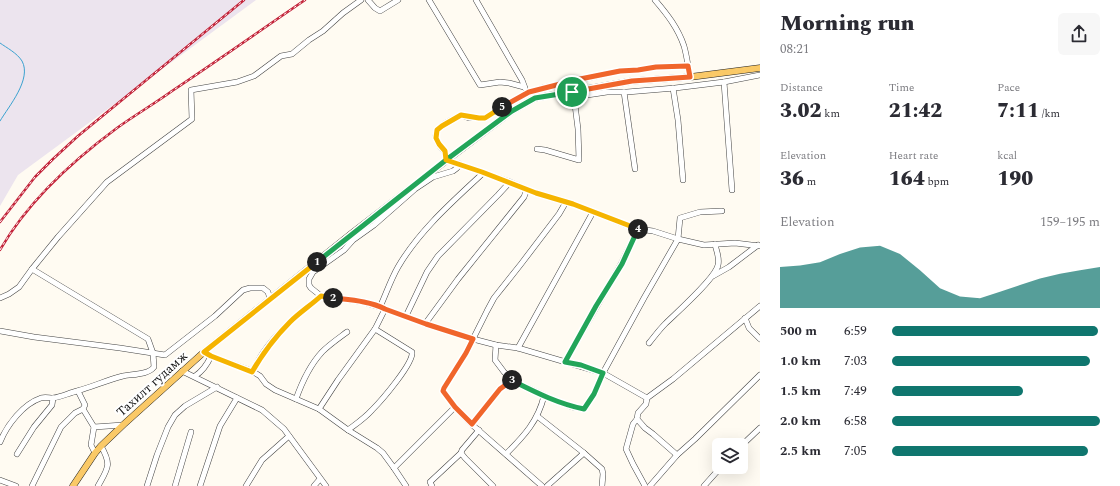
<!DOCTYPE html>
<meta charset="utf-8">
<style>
:root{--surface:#fff;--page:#f7f7f7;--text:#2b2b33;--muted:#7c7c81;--accent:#0f766e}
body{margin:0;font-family:Spectral,serif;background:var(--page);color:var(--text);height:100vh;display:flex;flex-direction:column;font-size:15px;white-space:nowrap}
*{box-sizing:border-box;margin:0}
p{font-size:13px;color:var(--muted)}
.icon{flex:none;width:22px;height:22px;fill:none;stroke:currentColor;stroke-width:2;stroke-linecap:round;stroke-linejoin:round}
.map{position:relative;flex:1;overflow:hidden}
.sheet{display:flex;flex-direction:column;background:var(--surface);width:360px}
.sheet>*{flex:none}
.tools{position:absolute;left:712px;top:438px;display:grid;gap:8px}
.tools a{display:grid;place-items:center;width:36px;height:36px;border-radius:6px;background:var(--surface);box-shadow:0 4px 16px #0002;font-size:20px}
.pin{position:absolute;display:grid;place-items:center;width:34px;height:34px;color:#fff;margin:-17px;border:2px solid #fff;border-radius:50%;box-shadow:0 1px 4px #0007}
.km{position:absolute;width:20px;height:20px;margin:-10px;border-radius:50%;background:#222;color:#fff;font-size:11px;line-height:20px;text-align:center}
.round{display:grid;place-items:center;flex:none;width:42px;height:42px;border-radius:6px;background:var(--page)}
.overview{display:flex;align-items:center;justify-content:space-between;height:68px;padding:0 20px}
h1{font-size:22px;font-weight:800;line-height:30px}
.stats{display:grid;grid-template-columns:repeat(3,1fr);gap:6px;height:68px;padding:4px 20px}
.stats div{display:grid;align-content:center}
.stats b{font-size:20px;font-weight:800}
.stats small{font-size:11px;font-weight:400}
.stats p{font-size:11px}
.chart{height:112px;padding:8px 20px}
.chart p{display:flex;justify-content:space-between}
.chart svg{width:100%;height:72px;margin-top:4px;fill:var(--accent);opacity:.7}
ul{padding:0 20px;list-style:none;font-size:13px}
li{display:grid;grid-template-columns:64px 48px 1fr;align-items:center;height:30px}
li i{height:10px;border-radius:5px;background:var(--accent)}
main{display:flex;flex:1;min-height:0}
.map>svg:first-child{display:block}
.industrial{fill:#ece4ee}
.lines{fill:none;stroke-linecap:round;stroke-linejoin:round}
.stream{stroke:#3ba2d0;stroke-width:1}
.minor-casing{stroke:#434343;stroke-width:6}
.major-casing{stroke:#212121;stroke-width:7}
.minor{stroke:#fff;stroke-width:5}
.major{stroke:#fac967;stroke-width:6}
.rail-casing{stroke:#c3243a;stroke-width:2.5}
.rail{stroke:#fff;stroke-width:1;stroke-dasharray:3;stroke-linecap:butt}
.split-1-casing{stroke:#fff;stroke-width:8}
.split-2-casing{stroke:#fff;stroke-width:8}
.split-3-casing{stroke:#fff;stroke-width:8}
.split-4-casing{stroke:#fff;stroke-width:8}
.split-5-casing{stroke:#fff;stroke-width:8}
.split-6-casing{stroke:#fff;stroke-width:8}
.split-1{stroke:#22a559;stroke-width:5}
.split-2{stroke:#f5b400;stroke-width:5}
.split-3{stroke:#f0652b;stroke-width:5}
.split-4{stroke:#22a559;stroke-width:5}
.split-5{stroke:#f5b400;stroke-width:5}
.split-6{stroke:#f0652b;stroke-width:5}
.labels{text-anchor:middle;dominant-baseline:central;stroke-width:4;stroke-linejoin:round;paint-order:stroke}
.street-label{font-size:13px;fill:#101010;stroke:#fff}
</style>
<main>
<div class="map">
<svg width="760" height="486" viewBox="0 0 760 486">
<rect width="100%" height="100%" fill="#fffbf2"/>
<polygon class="industrial" points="0,0 256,0 18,175 0,206"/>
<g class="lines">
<path class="stream" d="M0,43c7,5 17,10 22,18 10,18 -13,45 -22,60"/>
<g class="minor-casing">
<g id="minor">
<polyline points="368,0 375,8 380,11 398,0"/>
<polyline points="429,0 480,85 500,82 509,83 524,87"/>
<polyline points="476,0 522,80 525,88"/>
<path d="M655,0c12,14 23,28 29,46 3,10 4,21 6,31"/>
<path d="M688,66l-32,1 -18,3 -18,1 -78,17 -13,4 -28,15 -16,11h-16l-8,-3c-11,6 -32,13 -23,28 5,9 7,5 9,17l63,22 26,11 37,11 53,21 12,4 15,2 25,8 26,6 31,-2 25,3"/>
<polyline points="673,88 678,120 683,180"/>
<polyline points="572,92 574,97 607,92 627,92 675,88 724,82"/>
<polyline points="624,92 635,169"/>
<polyline points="537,149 545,150 579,160 578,129 574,97"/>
<polyline points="460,164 457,168 453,171 433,177 415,189 374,225 353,240 344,250 313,272 309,279 309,285 311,288 321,296 363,302 380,307 385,309 425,324 473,339 496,345 518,348 603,373 647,398 673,379 760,306"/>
<polyline points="732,190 724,82 760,75"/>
<polyline points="713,276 729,267 758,245"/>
<polyline points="0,298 9,294 19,287 32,269 58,237 107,182 192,119 191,90 237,82 254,76 281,56 292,54 309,40 323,31 343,13 361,0"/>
<path d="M380,307c6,-13 11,-28 18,-40 21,-36 53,-64 83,-92l1,-3"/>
<polyline points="406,316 427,272 438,256 498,195 510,182"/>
<polyline points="745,318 749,328 760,339"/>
<polyline points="425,324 458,279 524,197 527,189"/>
<polyline points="0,331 34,337 120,348 165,355 215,316 243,290 250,288 263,288 268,292 270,299"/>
<path d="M649,343c5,-6 10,-13 16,-19 11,-11 51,-46 53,-59 2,-7 -2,-15 -3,-21"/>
<polyline points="496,345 495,360 504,372 515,382 554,400 572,407 584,409 594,394 603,373 644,298 678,239 680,218 700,212 722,211"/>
<polyline points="518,348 593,212"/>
<polyline points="204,352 211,356 252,371 260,376 266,384 275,390 319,409 348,430 377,448 383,453 394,468 406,486"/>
<polyline points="565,362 621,264 638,229"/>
<polyline points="182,371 262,410 284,429 326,486"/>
<path d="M252,371c4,-6 7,-12 11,-18 15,-23 37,-40 58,-57"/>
<path d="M195,376c8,-5 12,-11 16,-20"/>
<polyline points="78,391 85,405 83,409 94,427 91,445 95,453"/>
<polyline points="647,398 646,404 638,413 637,419 645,428 653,434 677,455 695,439 760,375"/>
<path d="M296,399c6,-17 14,-34 26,-47 8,-8 17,-14 25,-20"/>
<polyline points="319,409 338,380 375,329 385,309"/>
<polyline points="537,416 584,453 547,486"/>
<polyline points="637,419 633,424 626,449 633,464 645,486"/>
<polyline points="472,424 500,389 512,379"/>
<polyline points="94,427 123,425"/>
<path d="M348,430c8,-6 17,-12 24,-20 9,-9 42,-47 40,-58l-37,-23"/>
<polyline points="479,430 462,450 461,453 465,458 493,486"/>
<path d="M0,442c7,-17 23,-38 41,-44 4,-1 8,0 12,0 8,-1 16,-5 24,-7 15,-4 30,-11 46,-15 9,-2 25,-1 31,-9l-1,-14 -5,-14 -116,-70"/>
<polyline points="741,446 760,428"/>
<polyline points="584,453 602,469 603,474 602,486"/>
<polyline points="17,454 34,427 52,405 53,398"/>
<path d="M506,454c18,-18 32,-33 38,-58"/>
<polyline points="394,468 455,407"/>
<polyline points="0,480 16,486"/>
<polyline points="32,486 61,427 75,413 83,409"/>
<path d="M98,486c10,-18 14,-21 3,-40"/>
<polyline points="147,486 157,455 168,427 175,415 185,406 217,387"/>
<polyline points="175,486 191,432"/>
<polyline points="200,486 220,426 237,398"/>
<polyline points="246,486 262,460 289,436"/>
<polyline points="314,486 320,479"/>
<polyline points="432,486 430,482 461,453"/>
<polyline points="542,486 469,422 455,407 443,391 444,388 466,353 487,311 494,298 521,264 559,214 566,202"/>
<polyline points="650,486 677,455"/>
<polyline points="704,486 721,467"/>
</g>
</g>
<g class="major-casing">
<polyline id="major" points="73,486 95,453 101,446 123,425 204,352 351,234 447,160 512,111 535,98 632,81 690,77 760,68"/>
</g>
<use href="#minor" class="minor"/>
<use href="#major" class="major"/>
<g class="rail-casing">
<g id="rail">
<polyline points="0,222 35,177 53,159 78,136 244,0"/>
<path d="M0,250c28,-49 71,-88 117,-122 18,-13 37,-24 55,-37 45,-30 89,-61 133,-91"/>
</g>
</g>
<use href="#rail" class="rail"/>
</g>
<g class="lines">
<g class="split-1-casing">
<polyline id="split-1" points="317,262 446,160 512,111 535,98 572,92"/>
</g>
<g class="split-2-casing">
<path id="split-2" d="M317,262l-113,90 7,4 41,16c11,-19 23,-35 38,-50 9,-9 21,-17 31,-26l12,2"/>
</g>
<g class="split-3-casing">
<path id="split-3" d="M333,298c17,2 37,3 52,11l41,15 47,15 -7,14 -22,35 -1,3 12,16 17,17 28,-35 12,-9"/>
</g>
<g class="split-4-casing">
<path id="split-4" d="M512,380l3,2c22,11 44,22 69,27l10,-15 9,-21 -22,-8 -16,-3 31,-56 26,-42 16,-35"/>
</g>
<g class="split-5-casing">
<polyline id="split-5" points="502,107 485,118 479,118 461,115 442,126 437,130 436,138 439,144 445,151 446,160 482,172 536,193 573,204 638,229"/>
</g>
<g class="split-6-casing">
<polyline id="split-6" points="502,107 529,92 580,79 620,71 638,70 656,67 688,66 690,77 632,81 572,92"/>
</g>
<use href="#split-1" class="split-1"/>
<use href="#split-2" class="split-2"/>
<use href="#split-3" class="split-3"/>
<use href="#split-4" class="split-4"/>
<use href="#split-5" class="split-5"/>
<use href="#split-6" class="split-6"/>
</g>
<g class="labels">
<g class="street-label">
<text transform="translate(152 384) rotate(-42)">Тахилт гудамж</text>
</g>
</g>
</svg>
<div class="tools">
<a><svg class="icon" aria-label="layers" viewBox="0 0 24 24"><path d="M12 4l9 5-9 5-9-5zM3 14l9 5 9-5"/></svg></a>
</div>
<div class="pin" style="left:572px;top:92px;background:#1e9e55"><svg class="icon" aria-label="arrive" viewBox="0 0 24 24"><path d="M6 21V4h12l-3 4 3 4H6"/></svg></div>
<b class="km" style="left:317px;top:262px">1</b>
<b class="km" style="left:333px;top:298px">2</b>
<b class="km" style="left:512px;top:380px">3</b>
<b class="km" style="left:638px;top:229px">4</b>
<b class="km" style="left:502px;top:107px">5</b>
</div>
<section class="sheet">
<div class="overview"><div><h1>Morning run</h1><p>08:21</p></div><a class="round"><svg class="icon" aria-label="share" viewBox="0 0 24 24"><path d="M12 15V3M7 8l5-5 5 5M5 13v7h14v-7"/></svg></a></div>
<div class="stats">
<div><p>Distance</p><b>3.02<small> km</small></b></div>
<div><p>Time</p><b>21:42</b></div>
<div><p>Pace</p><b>7:11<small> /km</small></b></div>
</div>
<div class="stats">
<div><p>Elevation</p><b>36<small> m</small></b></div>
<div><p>Heart rate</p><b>164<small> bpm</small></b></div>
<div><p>kcal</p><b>190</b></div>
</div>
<div class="chart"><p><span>Elevation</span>159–195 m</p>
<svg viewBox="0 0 160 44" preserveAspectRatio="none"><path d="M0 44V19L10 18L20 16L30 11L40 7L50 6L60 11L70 21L80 32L90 37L100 38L110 34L120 30L130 26L140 23L150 21L160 19V44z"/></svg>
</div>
<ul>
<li><b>500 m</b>6:59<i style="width:99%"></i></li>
<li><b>1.0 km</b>7:03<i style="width:95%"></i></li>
<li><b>1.5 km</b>7:49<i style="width:63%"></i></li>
<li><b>2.0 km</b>6:58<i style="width:100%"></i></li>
<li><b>2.5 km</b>7:05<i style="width:94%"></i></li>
</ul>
</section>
</main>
